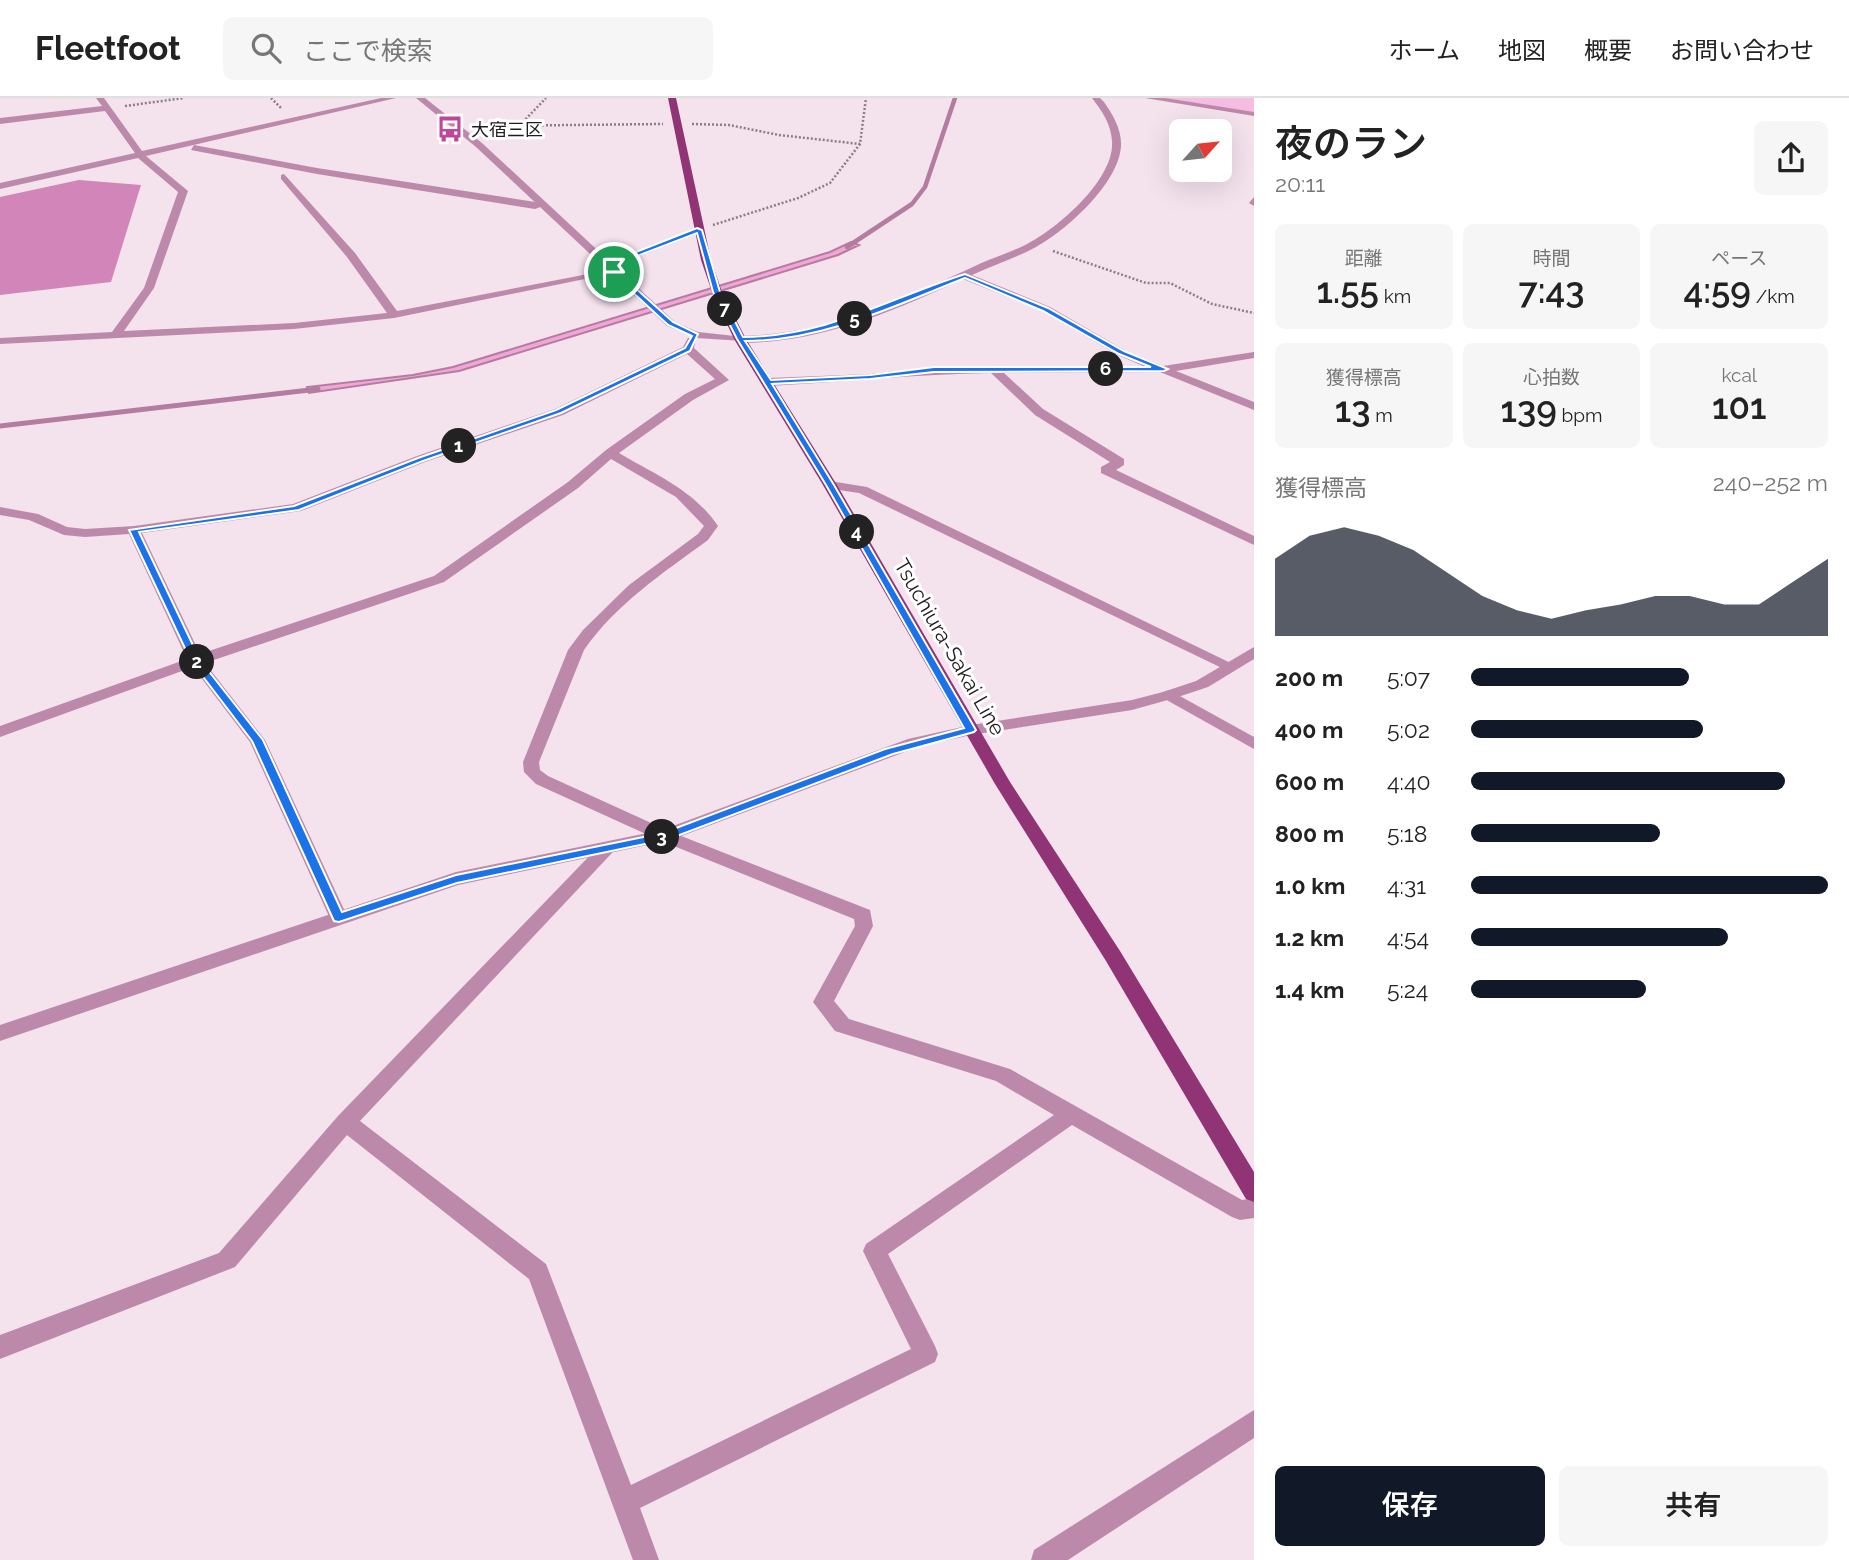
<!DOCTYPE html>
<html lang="ja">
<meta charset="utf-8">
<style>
:root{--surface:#fff;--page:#f6f6f6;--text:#222;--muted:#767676;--line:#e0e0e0;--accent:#111827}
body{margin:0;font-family:Raleway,"Noto Sans JP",sans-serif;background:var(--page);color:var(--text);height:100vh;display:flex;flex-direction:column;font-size:26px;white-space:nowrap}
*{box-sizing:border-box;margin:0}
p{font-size:23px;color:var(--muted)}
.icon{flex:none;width:38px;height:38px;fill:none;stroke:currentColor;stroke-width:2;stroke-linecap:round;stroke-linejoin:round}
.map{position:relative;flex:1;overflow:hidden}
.side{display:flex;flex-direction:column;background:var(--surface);width:595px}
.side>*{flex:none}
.needle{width:46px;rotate:63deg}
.buttons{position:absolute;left:1169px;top:21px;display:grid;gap:14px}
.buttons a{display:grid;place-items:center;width:63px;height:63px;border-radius:10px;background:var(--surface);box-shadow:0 7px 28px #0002;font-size:35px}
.pin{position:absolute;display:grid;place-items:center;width:60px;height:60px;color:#fff;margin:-30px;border:4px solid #fff;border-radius:50%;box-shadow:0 2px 7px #0007}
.km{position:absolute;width:35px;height:35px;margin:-18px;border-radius:50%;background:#222;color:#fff;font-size:19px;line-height:35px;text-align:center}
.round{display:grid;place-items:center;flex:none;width:74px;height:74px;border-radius:10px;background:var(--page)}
.head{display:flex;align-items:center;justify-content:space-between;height:119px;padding:0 21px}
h1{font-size:38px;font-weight:600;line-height:52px}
.stats{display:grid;grid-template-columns:repeat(3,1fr);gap:10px;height:119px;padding:7px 21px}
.stats div{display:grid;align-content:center;border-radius:10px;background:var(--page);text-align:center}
.stats b{font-size:35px;font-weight:600}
.stats small{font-size:19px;font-weight:400}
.stats p{font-size:19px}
.chart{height:196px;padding:14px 21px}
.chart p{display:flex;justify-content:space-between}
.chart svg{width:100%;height:126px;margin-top:7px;fill:var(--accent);opacity:.7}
.cta{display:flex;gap:14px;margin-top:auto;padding:14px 21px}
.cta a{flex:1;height:80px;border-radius:10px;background:var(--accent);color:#fff;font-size:28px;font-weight:600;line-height:80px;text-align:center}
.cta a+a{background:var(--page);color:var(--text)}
ul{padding:0 21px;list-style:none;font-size:23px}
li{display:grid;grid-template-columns:112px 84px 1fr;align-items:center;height:52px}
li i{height:18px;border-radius:9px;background:var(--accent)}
header{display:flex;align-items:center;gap:42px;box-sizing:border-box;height:98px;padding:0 35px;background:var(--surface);border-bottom:2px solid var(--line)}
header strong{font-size:33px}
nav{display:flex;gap:38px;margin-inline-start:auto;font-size:24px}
.search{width:490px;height:63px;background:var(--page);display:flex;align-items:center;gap:18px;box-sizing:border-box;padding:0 24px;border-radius:10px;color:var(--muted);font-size:26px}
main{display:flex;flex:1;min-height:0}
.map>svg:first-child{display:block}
.green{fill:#f7bce2}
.forest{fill:#d185b8}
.water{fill:#f3a5d8;stroke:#b47ca0;stroke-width:2}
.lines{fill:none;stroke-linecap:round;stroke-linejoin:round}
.stream-far1{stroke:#b47ca0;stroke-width:4.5}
.stream{stroke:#b47ca0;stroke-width:5}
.path{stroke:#8b7f86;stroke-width:2.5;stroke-dasharray:2 2;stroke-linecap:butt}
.minor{fill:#bd89ab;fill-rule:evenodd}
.tertiary{fill:#bd89ab;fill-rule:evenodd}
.primary{fill:#903476;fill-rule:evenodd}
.route{fill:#1a73e8;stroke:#fff;stroke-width:2;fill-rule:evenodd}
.labels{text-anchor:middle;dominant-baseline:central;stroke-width:6;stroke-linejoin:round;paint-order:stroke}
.far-poi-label{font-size:18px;fill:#211b1f;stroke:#fff;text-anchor:start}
.street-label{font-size:21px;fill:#211b1f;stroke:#fff}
</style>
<header>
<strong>Fleetfoot</strong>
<div class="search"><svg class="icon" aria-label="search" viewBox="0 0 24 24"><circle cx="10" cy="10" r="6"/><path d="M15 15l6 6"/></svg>ここで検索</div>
<nav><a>ホーム</a><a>地図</a><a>概要</a><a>お問い合わせ</a></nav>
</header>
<main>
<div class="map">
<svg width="1254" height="1462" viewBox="0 0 1254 1462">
<rect width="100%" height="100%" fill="#f4e2ed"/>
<polygon class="green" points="1149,0 1254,0 1254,16"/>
<polygon class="forest" points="79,82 141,87 111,184 0,197 0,99"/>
<polygon class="water" points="851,144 859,147 838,157 459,273 309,295 307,289 413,277 453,269 830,154"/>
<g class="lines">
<polyline class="stream-far1" points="847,149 912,106 925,89 955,0"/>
<polyline class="stream" points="0,328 318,291"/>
<g class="path">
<polyline points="271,0 282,11"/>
<polyline points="125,8 184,0"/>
<polyline points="692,26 729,27 779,37 860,46"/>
<polyline points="520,27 546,0"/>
<polyline points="482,28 663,26"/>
<polyline points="713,127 798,100 830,85 860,46 866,0"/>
<polyline points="1053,153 1146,185 1170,185 1212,206 1254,215"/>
</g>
<g class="minor">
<polygon points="96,0 104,0 142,53 381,0 396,0 146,58 188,93 154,190 124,233 294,225 387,215 347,159 281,81 281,77 284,76 355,155 397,213 614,171 619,174 394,220 294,231 0,246 0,240 112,234 144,190 178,94 138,60 0,91 0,85 135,55 105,13 0,26 0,20 102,8"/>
<path d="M1092,0h8l4,4c9,13 18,28 17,44 -2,37 -54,84 -85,101 -20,11 -43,18 -64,28l78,32 76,44 37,15 91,-14v6l-78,13 78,31v8l-94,-38 -156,1 39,36 81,50v6l-8,5 138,66v9l-153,-72v-6l9,-5 -75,-47 -44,-42c-74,1 -148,9 -222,13l-6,-4 6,-4 101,-4 64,-7 209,-1 -25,-11 -76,-44 -79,-32c-62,29 -127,57 -197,63 -10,0 -24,3 -32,-3l6,-3c84,-1 159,-35 233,-69 18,-9 37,-14 54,-23 31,-16 88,-65 85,-103 -1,-17 -10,-30 -20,-43z"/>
<polygon points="1145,0 1165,0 1254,14 1254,18"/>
<polygon points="194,47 317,70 548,106 535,111 317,76 191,52"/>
<polygon points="1254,99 1254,108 1249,105"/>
<polygon points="699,129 704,132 702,134 611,169 602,167"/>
<path d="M688,240h8l-2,10 35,32 -36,20 -74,53c35,21 75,37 99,73l-10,14c-45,33 -92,64 -124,110l-45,112 1,8 8,6 123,56 199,78 3,16 -39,75 15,18 161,50 232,131 12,-2v20l-14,2 -8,-3 -160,-92 -184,129 47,92 3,8 -3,8 -295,146 19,52h-26l-104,-281 -182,-144 -112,132 -235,92v-24l219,-82 119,-137 261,-270h12l3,4 -3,4 -251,267 186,143 85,221 280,-136 -48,-98 3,-7 188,-129 -58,-34 -161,-50 -22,-29 42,-76 -1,-7 -195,-79 -123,-56 -12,-12 -1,-10 45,-112 15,-20 46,-45 69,-51 6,-8 -28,-29 -65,-38 -33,29 -134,94 -239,81 60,77 83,178 -2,5h-14l-82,-181 -57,-75 -193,70v-11l187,-67 -58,-125 -44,3 -21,-2 -35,-15 -29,-5v-8l38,7 29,13 18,2 49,-3 159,-22 124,-48 138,-47 128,-62zM687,256l28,25 -30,15 -79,56 -38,32 -134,94 -234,78 -58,-121 159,-22 124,-49 138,-47z"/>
<polygon points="830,383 867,389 1239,569 1231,574 1226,572 859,395 825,390 823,387"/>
<polygon points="1169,592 1254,639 1254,651 1163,600 1161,597 1163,594"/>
<polygon points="1254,1312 1254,1340 1068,1462 1031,1462 1034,1452"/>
</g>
<g class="tertiary">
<polygon points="416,0 425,0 482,45 675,224 698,234 744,239 744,243 696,240 667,228 476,49"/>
<polygon points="1254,549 1254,561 1208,589 1175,600 1132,612 971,637 918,649 671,742 458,787 0,943 0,927 456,774 662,732 908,641 971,627 1132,602 1163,594 1196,583"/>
</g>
<polygon class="primary" points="668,0 676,0 711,162 722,194 746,241 837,387 1010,684 1120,853 1254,1074 1254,1104 1246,1101 1106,863 995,686 823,387 734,241 712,194 701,162"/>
</g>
<path class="route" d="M697,130l5,2 18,62 23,45c85,-1 144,-38 222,-63l83,34 76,43 44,18 -4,2 -230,1 -64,7 -98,5 62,101 142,245 -2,2 -81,22 -224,85 -212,44 -118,39 -5,-1 -82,-180 -61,-80 -62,-131 165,-24 124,-48 138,-48 129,-62 7,-12 -24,-11 -65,-60zM697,135l16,59 24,47 89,146 138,243 -79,21 -222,84 -207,42 -114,37 -79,-172 -63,-80 -61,-128 160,-22 124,-49 138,-48 129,-62 8,-17 -25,-12 -62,-56zM965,180l78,33 76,43 32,13h-217l-64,8 -99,5 -26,-39c78,0 149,-35 220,-63z"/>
<defs>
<g id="bus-bare" transform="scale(2.1)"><path d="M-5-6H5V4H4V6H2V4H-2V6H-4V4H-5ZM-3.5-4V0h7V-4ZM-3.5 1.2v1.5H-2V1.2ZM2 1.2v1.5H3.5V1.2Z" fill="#be479d" stroke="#fff" stroke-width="2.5" paint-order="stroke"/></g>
</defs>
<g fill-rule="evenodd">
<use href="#bus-bare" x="450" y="31"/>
</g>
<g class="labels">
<g class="far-poi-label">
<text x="471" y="31">大宿三区</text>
</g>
<g class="street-label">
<text transform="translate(950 549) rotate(60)">Tsuchiura-Sakai Line</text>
</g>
</g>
</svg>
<div class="buttons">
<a><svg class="needle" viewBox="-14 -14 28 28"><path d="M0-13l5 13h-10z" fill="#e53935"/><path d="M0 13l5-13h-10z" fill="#767676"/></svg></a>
</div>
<div class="pin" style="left:614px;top:174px;background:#1e9e55"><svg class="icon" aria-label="arrive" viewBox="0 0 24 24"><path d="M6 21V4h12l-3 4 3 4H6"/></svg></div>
<b class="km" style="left:459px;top:348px">1</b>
<b class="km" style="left:197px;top:564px">2</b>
<b class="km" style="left:662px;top:739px">3</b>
<b class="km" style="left:857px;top:434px">4</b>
<b class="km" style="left:855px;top:221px">5</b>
<b class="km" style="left:1106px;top:271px">6</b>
<b class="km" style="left:725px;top:211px">7</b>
</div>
<section class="side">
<div class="head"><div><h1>夜のラン</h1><p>20:11</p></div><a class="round"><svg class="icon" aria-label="share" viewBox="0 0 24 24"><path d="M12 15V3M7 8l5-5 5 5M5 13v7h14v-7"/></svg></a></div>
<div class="stats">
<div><p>距離</p><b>1.55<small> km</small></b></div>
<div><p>時間</p><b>7:43</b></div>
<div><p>ペース</p><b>4:59<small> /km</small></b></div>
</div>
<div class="stats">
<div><p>獲得標高</p><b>13<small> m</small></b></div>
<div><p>心拍数</p><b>139<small> bpm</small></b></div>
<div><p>kcal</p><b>101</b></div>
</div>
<div class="chart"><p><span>獲得標高</span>240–252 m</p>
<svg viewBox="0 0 160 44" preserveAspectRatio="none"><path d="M0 44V17L10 9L20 6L30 9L40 14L50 22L60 30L70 35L80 38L90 35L100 33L110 30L120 30L130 33L140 33L150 25L160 17V44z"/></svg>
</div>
<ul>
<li><b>200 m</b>5:07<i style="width:61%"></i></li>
<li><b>400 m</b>5:02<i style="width:65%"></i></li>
<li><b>600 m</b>4:40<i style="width:88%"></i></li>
<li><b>800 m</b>5:18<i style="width:53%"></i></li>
<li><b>1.0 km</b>4:31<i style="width:100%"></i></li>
<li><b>1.2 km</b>4:54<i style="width:72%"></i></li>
<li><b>1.4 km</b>5:24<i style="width:49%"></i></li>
</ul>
<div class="cta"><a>保存</a><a>共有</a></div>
</section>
</main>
